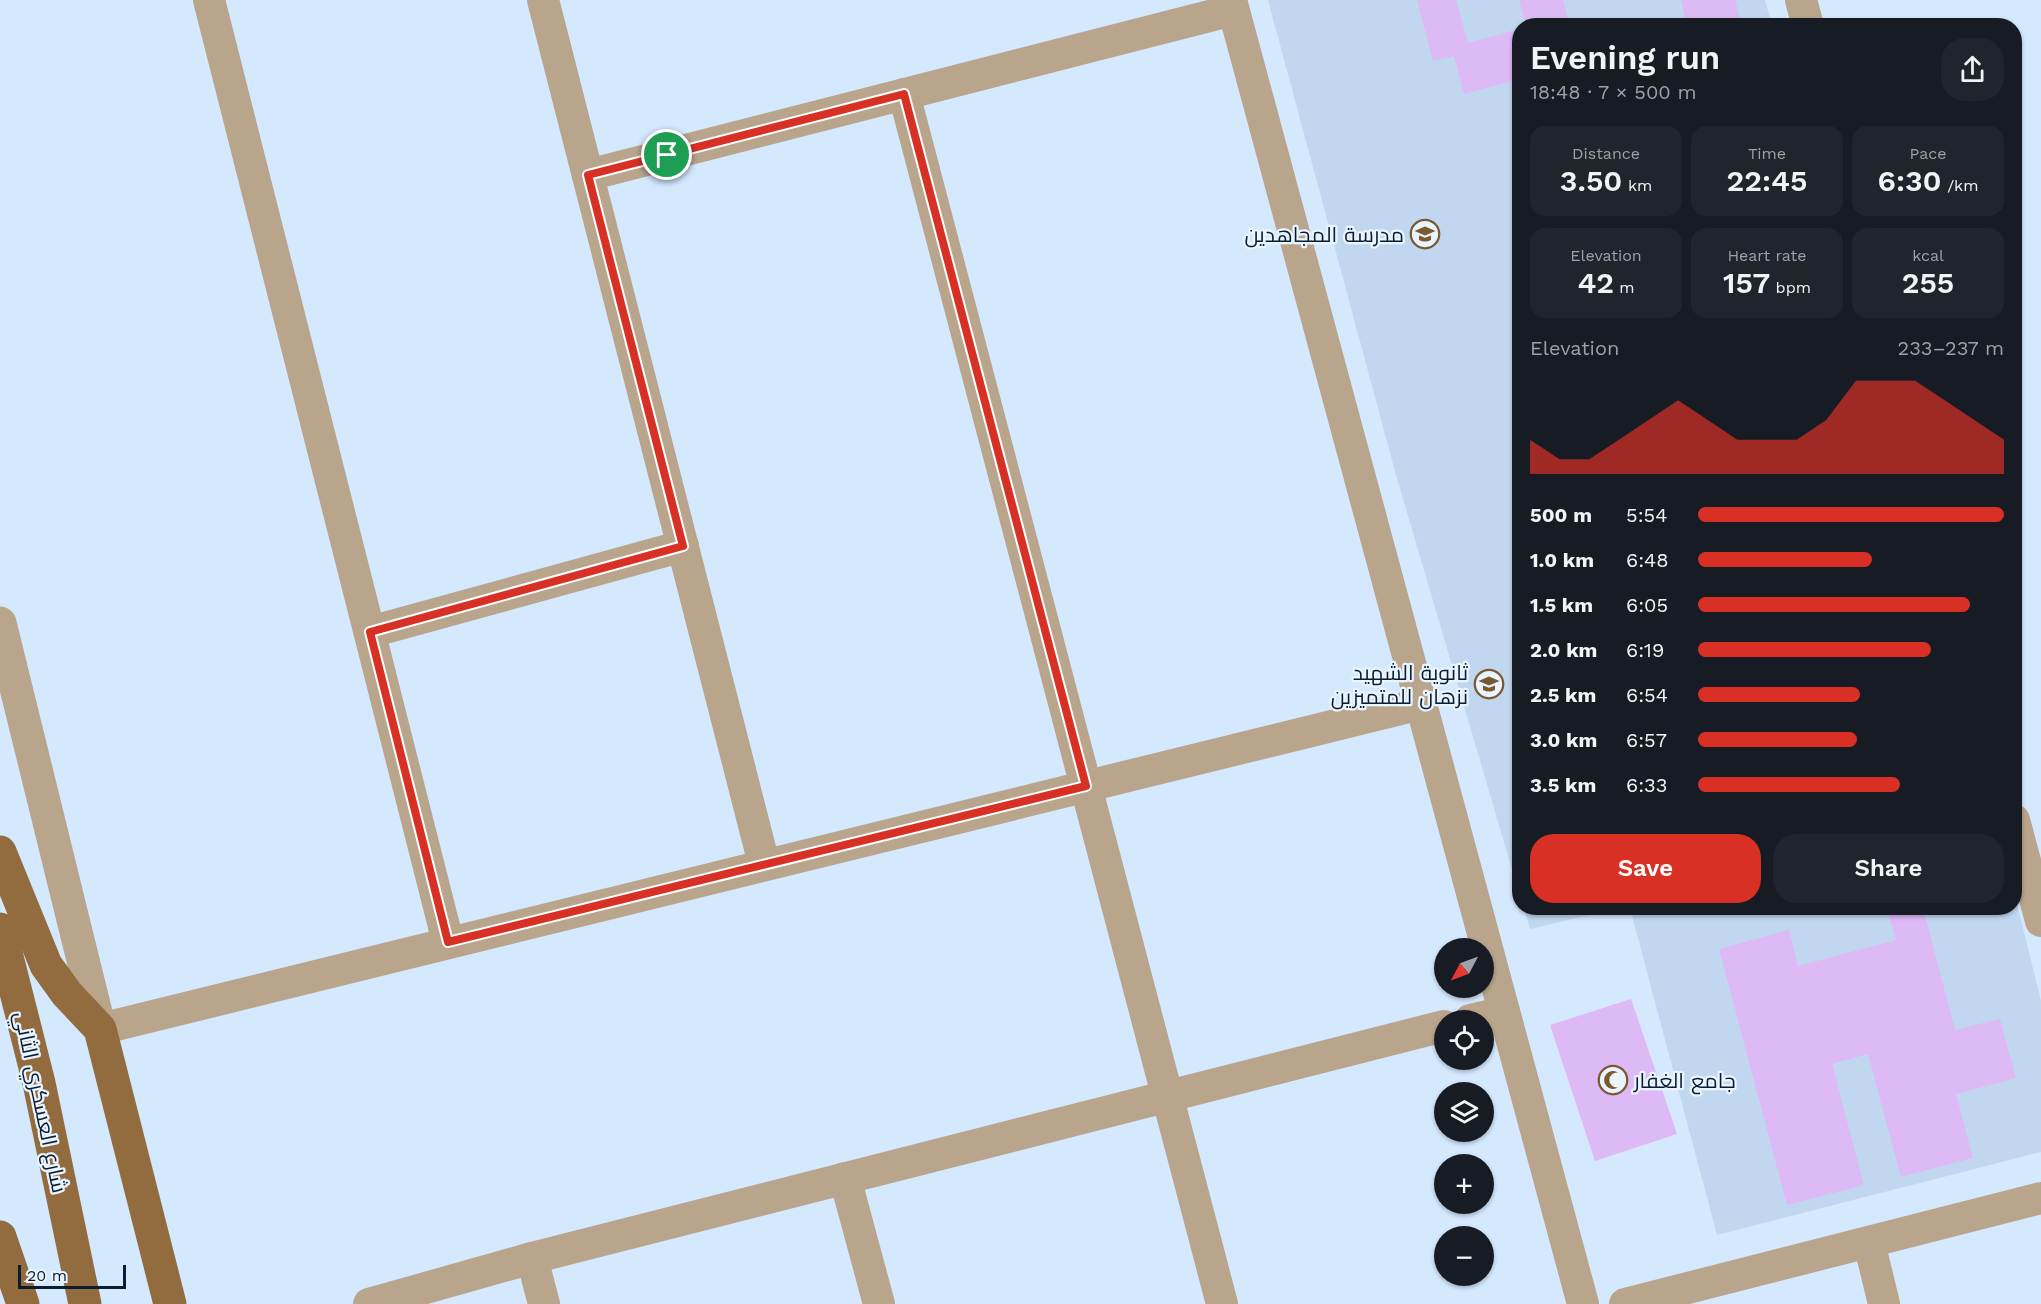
<!DOCTYPE html>
<meta charset="utf-8">
<style>
:root{--surface:#171b24;--page:#20242c;--text:#f1f3f6;--muted:#9ea1a6;--accent:#d93025}
body{margin:0;font-family:"Work Sans",Cairo,sans-serif;background:var(--page);color:var(--text);height:100vh;display:flex;flex-direction:column;font-size:22px;white-space:nowrap}
*{box-sizing:border-box;margin:0}
p{font-size:20px;color:var(--muted)}
.icon{flex:none;width:33px;height:33px;fill:none;stroke:currentColor;stroke-width:2;stroke-linecap:round;stroke-linejoin:round}
.map{position:relative;flex:1;overflow:hidden}
.drawer{position:absolute;left:1512px;top:18px;width:510px;height:897px;display:flex;flex-direction:column;background:var(--surface);border-radius:24px;box-shadow:0 2px 4px #0004}
.drawer>*{flex:none}
.needle{width:39px;rotate:229deg}
.tools{position:absolute;left:1434px;top:938px;display:grid;gap:12px}
.tools a{display:grid;place-items:center;width:60px;height:60px;border-radius:50%;background:var(--surface);box-shadow:0 2px 4px #0004;font-size:30px}
.scale{position:absolute;left:18px;bottom:15px;width:108px;box-sizing:border-box;padding-left:6px;border:3px solid #0a1d31;border-top:0;font-size:16px;line-height:21px;white-space:nowrap;color:#0a1d31;-webkit-text-stroke:4px #eaf4ff;paint-order:stroke}
.pin{position:absolute;display:grid;place-items:center;width:51px;height:51px;color:#fff;margin:-26px;border:3px solid #fff;border-radius:50%;box-shadow:0 2px 6px #0007}
.round{display:grid;place-items:center;flex:none;width:63px;height:63px;border-radius:24px;background:var(--page)}
.headline{display:flex;align-items:center;justify-content:space-between;height:102px;padding:0 18px}
h1{font-size:33px;font-weight:600;line-height:45px}
.figures{display:grid;grid-template-columns:repeat(3,1fr);gap:9px;height:102px;padding:6px 18px}
.figures div{display:grid;align-content:center;border-radius:15px;background:var(--page);text-align:center}
.figures b{font-size:30px;font-weight:600}
.figures small{font-size:16px;font-weight:400}
.figures p{font-size:16px}
.chart{height:168px;padding:12px 18px}
.chart p{display:flex;justify-content:space-between}
.chart svg{width:100%;height:108px;margin-top:6px;fill:var(--accent);opacity:.7}
.cta{display:flex;gap:12px;margin-top:auto;padding:12px 18px}
.cta a{flex:1;height:69px;border-radius:24px;background:var(--accent);color:#fff;font-size:24px;font-weight:600;line-height:69px;text-align:center}
.cta a+a{background:var(--page);color:var(--text)}
ul{padding:0 18px;list-style:none;font-size:20px}
li{display:grid;grid-template-columns:96px 72px 1fr;align-items:center;height:45px}
li i{height:15px;border-radius:8px;background:var(--accent)}
.map>svg:first-child{display:block}
.built{fill:#c1d7ef}
.building{fill:#ddb9f6}
.lines{fill:none;stroke-linecap:round;stroke-linejoin:round}
.minor{stroke:#b9a48c;stroke-width:32}
.tertiary{stroke:#b9a48c;stroke-width:33}
.primary{stroke:#926c3e;stroke-width:33}
.route-casing{stroke:#fff;stroke-width:12}
.route{stroke:#d93025;stroke-width:8}
.labels{text-anchor:middle;dominant-baseline:central;stroke-width:4.5;stroke-linejoin:round;paint-order:stroke}
.poi-label{font-size:21px;fill:#0a1d31;stroke:#eaf4ff;text-anchor:end}
.street-label{font-size:21px;fill:#0a1d31;stroke:#eaf4ff}
</style>
<div class="map">
<svg width="2041" height="1304" viewBox="0 0 2041 1304">
<rect width="100%" height="100%" fill="#d4e8fe"/>
<g class="built">
<polygon points="1268,0 1765,0 1772,25 1520,26 1519,893 1396,475"/>
<polygon points="2015,896 2041,1001 2041,1152 1717,1235 1630,908 2014,908"/>
<polygon points="1524,908 1619,908 1530,929"/>
</g>
<g class="building">
<polygon points="1417,0 1456,0 1468,43 1520,29 1520,79 1464,94 1454,56 1433,61"/>
<polygon points="1519,0 1563,0 1570,26 1526,26"/>
<polygon points="1681,0 1735,0 1742,26 1687,26"/>
<polygon points="1520,584 1520,611 1519,611 1512,586"/>
<polygon points="1895,908 1923,908 1955,1030 2000,1019 2016,1078 1956,1094 1973,1158 1901,1177 1868,1054 1832,1064 1864,1185 1787,1205 1719,949 1789,930 1798,966 1896,940 1887,910"/>
<polygon points="1631,999 1677,1134 1595,1161 1550,1025"/>
</g>
<g class="lines">
<g class="minor">
<polyline points="209,0 448,942"/>
<polyline points="543,0 764,864"/>
<polyline points="1231,0 1583,1304"/>
<polyline points="1801,0 1808,26"/>
<polyline points="904,94 1222,1304"/>
<polyline points="588,175 1233,10"/>
<polyline points="370,632 683,546"/>
<polyline points="2014,820 2041,921"/>
<polyline points="1470,1020 1504,1012"/>
<polyline points="100,1029 1421,704"/>
<polyline points="845,1178 879,1304"/>
<polyline points="1869,1242 1884,1304"/>
<polyline points="532,1258 544,1304"/>
<polyline points="369,1304 532,1258 1444,1026"/>
<polyline points="1625,1304 2041,1198"/>
</g>
<polyline class="tertiary" points="0,623 100,1029"/>
<g class="primary">
<polyline points="0,852 46,965 67,994 100,1029 170,1304"/>
<polyline points="0,929 39,1083 85,1304"/>
<polyline points="0,1237 23,1304"/>
</g>
</g>
<g class="lines">
<g class="route-casing">
<polygon id="route" points="904,94 1086,786 448,942 370,632 683,546 588,175"/>
</g>
<use href="#route" class="route"/>
</g>
<defs>
<g id="school-ring" transform="scale(1.5)"><circle r="9.5" fill="#eaf4ff" stroke="#7a592f" stroke-width="1.5"/><path d="M0-5L7-2L0 1L-7-2ZM-4 1L0 2.5L4 1V4Q0 6-4 4Z" fill="#7a592f"/></g>
<g id="mosque-ring" transform="scale(1.5)"><circle r="9.5" fill="#eaf4ff" stroke="#7a592f" stroke-width="1.5"/><path d="M3.5-4.9A6 6 0 1 0 3.5 4.9A5 5 0 1 1 3.5-4.9Z" fill="#7a592f"/></g>
</defs>
<g fill-rule="evenodd">
<use href="#school-ring" x="1425" y="234"/>
<use href="#school-ring" x="1489" y="684"/>
<use href="#mosque-ring" x="1613" y="1080"/>
</g>
<g class="labels">
<g class="poi-label">
<text x="1404" y="234">مدرسة المجاهدين</text>
<text x="1468" y="672">ثانوية الشهيد<tspan x="1468" dy="24">نزهان للمتميزين</tspan></text>
<text x="1634" y="1080" text-anchor="start">جامع الغفار</text>
</g>
<g class="street-label">
<text transform="translate(41 1102) rotate(78)">شارع العسكري الثاني</text>
</g>
</g>
</svg>
<div class="tools">
<a><svg class="needle" viewBox="-14 -14 28 28"><path d="M0-13l5 13h-10z" fill="#e53935"/><path d="M0 13l5-13h-10z" fill="#9ea1a6"/></svg></a>
<a><svg class="icon" aria-label="locate" viewBox="0 0 24 24"><circle cx="12" cy="12" r="6"/><path d="M12 2v4M12 18v4M2 12h4M18 12h4"/></svg></a>
<a><svg class="icon" aria-label="layers" viewBox="0 0 24 24"><path d="M12 4l9 5-9 5-9-5zM3 14l9 5 9-5"/></svg></a>
<a>+</a>
<a>−</a>
</div>
<div class="scale">20 m</div>
<div class="pin" style="left:667px;top:155px;background:#1e9e55"><svg class="icon" aria-label="arrive" viewBox="0 0 24 24"><path d="M6 21V4h12l-3 4 3 4H6"/></svg></div>
<section class="drawer">
<div class="headline"><div><h1>Evening run</h1><p>18:48 · 7 × 500 m</p></div><a class="round"><svg class="icon" aria-label="share" viewBox="0 0 24 24"><path d="M12 15V3M7 8l5-5 5 5M5 13v7h14v-7"/></svg></a></div>
<div class="figures">
<div><p>Distance</p><b>3.50<small> km</small></b></div>
<div><p>Time</p><b>22:45</b></div>
<div><p>Pace</p><b>6:30<small> /km</small></b></div>
</div>
<div class="figures">
<div><p>Elevation</p><b>42<small> m</small></b></div>
<div><p>Heart rate</p><b>157<small> bpm</small></b></div>
<div><p>kcal</p><b>255</b></div>
</div>
<div class="chart"><p><span>Elevation</span>233–237 m</p>
<svg viewBox="0 0 160 44" preserveAspectRatio="none"><path d="M0 44V30L10 38L20 38L30 30L40 22L50 14L60 22L70 30L80 30L90 30L100 22L110 6L120 6L130 6L140 14L150 22L160 30V44z"/></svg>
</div>
<ul>
<li><b>500 m</b>5:54<i style="width:100%"></i></li>
<li><b>1.0 km</b>6:48<i style="width:57%"></i></li>
<li><b>1.5 km</b>6:05<i style="width:89%"></i></li>
<li><b>2.0 km</b>6:19<i style="width:76%"></i></li>
<li><b>2.5 km</b>6:54<i style="width:53%"></i></li>
<li><b>3.0 km</b>6:57<i style="width:52%"></i></li>
<li><b>3.5 km</b>6:33<i style="width:66%"></i></li>
</ul>
<div class="cta"><a>Save</a><a>Share</a></div>
</section>
</div>
